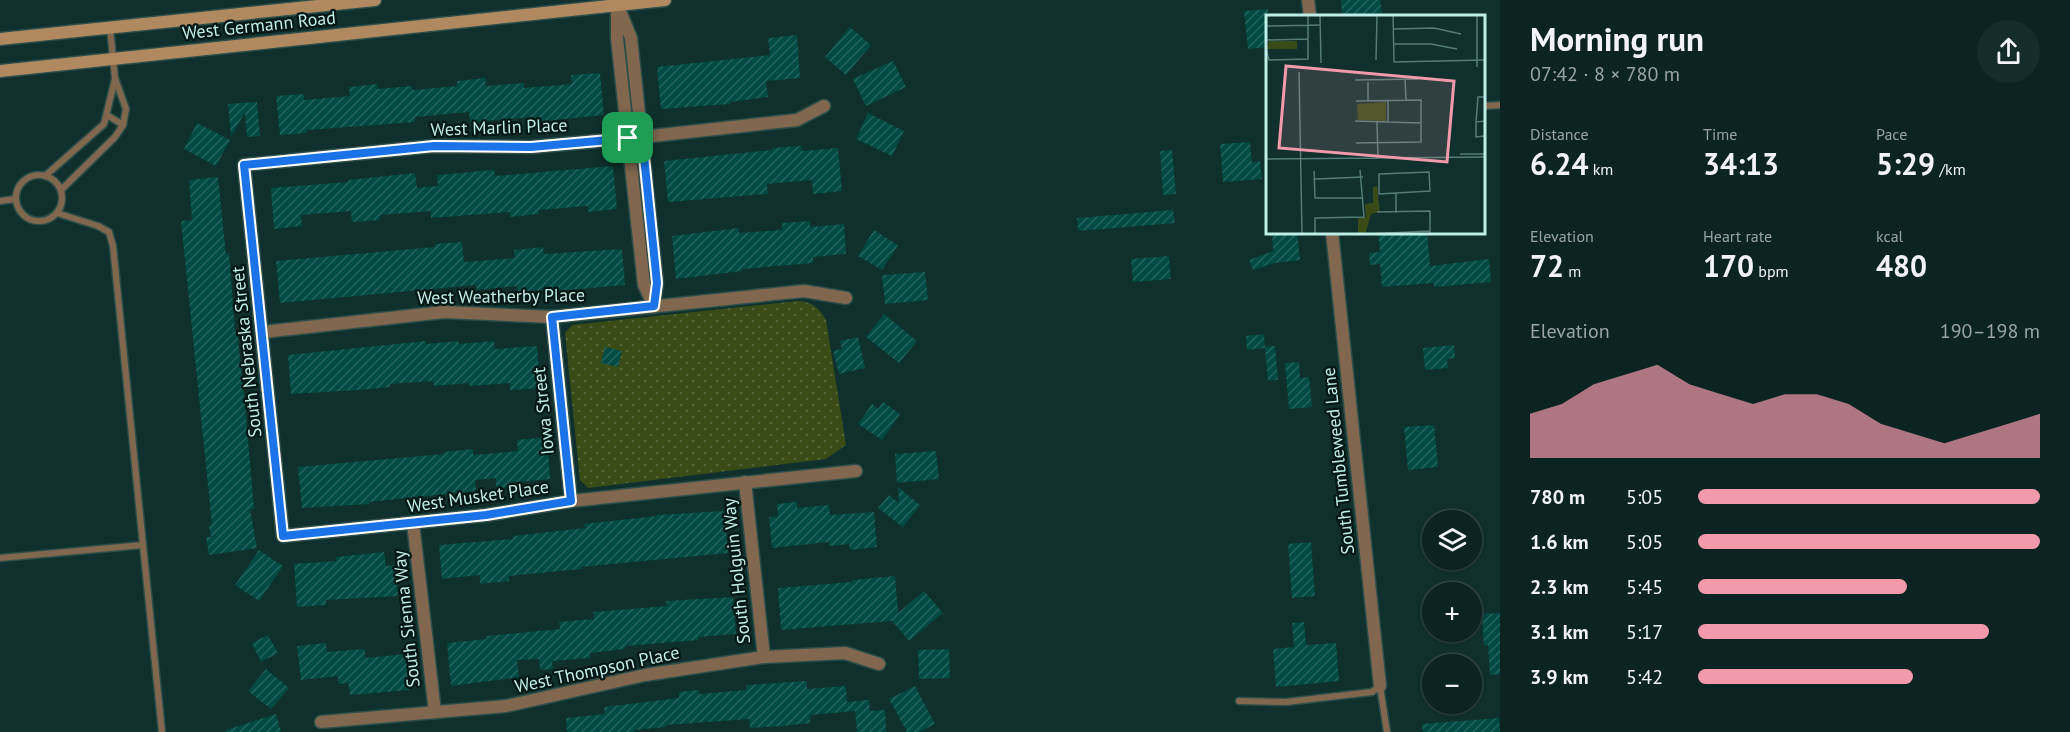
<!DOCTYPE html>
<meta charset="utf-8">
<style>
:root{--surface:#0b2421;--page:#142c2a;--text:#f1f3f6;--muted:#9aa4a5;--line:#2b413f;--accent:#f29aac}
body{margin:0;font-family:"PT Sans",sans-serif;background:var(--page);color:var(--text);height:100vh;display:flex;flex-direction:column;font-size:22px;white-space:nowrap}
*{box-sizing:border-box;margin:0}
p{font-size:20px;color:var(--muted)}
.icon{flex:none;width:33px;height:33px;fill:none;stroke:currentColor;stroke-width:2;stroke-linecap:round;stroke-linejoin:round}
.map{position:relative;flex:1;overflow:hidden}
.sheet{display:flex;flex-direction:column;background:var(--surface);width:570px}
.sheet>*{flex:none}
.controls{position:absolute;left:1422px;top:510px;display:grid;gap:12px}
.controls a{display:grid;place-items:center;width:60px;height:60px;border-radius:50%;background:var(--surface);box-shadow:0 2px 4px #0004,0 0 0 2px var(--line);font-size:30px}
.pin{position:absolute;display:grid;place-items:center;width:51px;height:51px;color:#fff;margin:-26px;border-radius:12px;box-shadow:0 3px 9px #0006}
.round{display:grid;place-items:center;flex:none;width:63px;height:63px;border-radius:32px;background:var(--page)}
.summary{display:flex;align-items:center;justify-content:space-between;height:102px;padding:0 30px}
h1{font-size:33px;font-weight:700;line-height:45px}
.metrics{display:grid;grid-template-columns:repeat(3,1fr);gap:9px;height:102px;padding:6px 30px}
.metrics div{display:grid;align-content:center}
.metrics b{font-size:30px;font-weight:700}
.metrics small{font-size:16px;font-weight:400}
.metrics p{font-size:16px}
.chart{height:168px;padding:12px 30px}
.chart p{display:flex;justify-content:space-between}
.chart svg{width:100%;height:108px;margin-top:6px;fill:var(--accent);opacity:.7}
ul{padding:0 30px;list-style:none;font-size:20px}
li{display:grid;grid-template-columns:96px 72px 1fr;align-items:center;height:45px}
li i{height:15px;border-radius:8px;background:var(--accent)}
main{display:flex;flex:1;min-height:0}
.map>svg:first-child{display:block}
.grass{fill:url(#grass-dots)}
.building{fill:url(#building-hatch)}
.lines{fill:none;stroke-linecap:round;stroke-linejoin:round}
.lane-casing{stroke:#2b4e4a;stroke-width:9}
.street-casing{stroke:#2b4e4a;stroke-width:15}
.secondary-casing{stroke:#2b4e4a;stroke-width:15}
.lane{stroke:#80674e;stroke-width:6}
.street{stroke:#80674e;stroke-width:12}
.secondary{stroke:#b18960;stroke-width:12}
.route-casing{stroke:#fff;stroke-width:12}
.route{stroke:#1a73e8;stroke-width:8}
.labels{text-anchor:middle;dominant-baseline:central;stroke-width:4.5;stroke-linejoin:round;paint-order:stroke}
.street-label{font-size:18px;fill:#bfede7;stroke:#021614}
.inset-road{fill:none;stroke:#557c77;stroke-width:1.5}
.view{fill:#f29aac;fill-opacity:0.15;stroke:#f29aac;stroke-width:3}
.inset-edge{fill:none;stroke:#bfede7;stroke-width:3}
</style>
<main>
<div class="map">
<svg width="1500" height="732" viewBox="0 0 1500 732">
<defs>
<pattern id="grass-dots" width="8" height="8" patternUnits="userSpaceOnUse" patternTransform="scale(1.5)"><rect width="8" height="8" fill="#394c17"/><path d="M2 2h.1M6 6h.1" fill="none" stroke="#546639" stroke-width="1.8" stroke-linecap="round"/></pattern>
<pattern id="building-hatch" width="6" height="6" patternUnits="userSpaceOnUse" patternTransform="scale(1.5)"><rect width="6" height="6" fill="#004a44"/><path d="M-1 1l2-2M0 6l6-6M5 7l2-2" fill="none" stroke="#23645f"/></pattern>
</defs>
<rect width="100%" height="100%" fill="#0f302c"/>
<path class="grass" d="M798,301c15,1 21,7 28,19l20,125 -20,14 -238,29 -8,-8 -15,-147 7,-8z"/>
<g class="building">
<polygon points="1341,0 1380,0 1382,13 1342,16"/>
<polygon points="1268,9 1268,47 1248,49 1244,11"/>
<polygon points="850,27 871,45 846,75 825,57"/>
<polygon points="797,35 800,78 766,81 768,97 730,102 730,104 661,109 657,67 770,55 768,38"/>
<polygon points="893,61 906,87 866,106 853,79"/>
<polygon points="600,73 604,115 534,122 534,117 470,122 469,112 415,117 415,122 307,130 307,133 280,135 276,96 304,94 304,100 350,96 349,87 377,84 378,89 412,86 413,90 457,86 457,81 485,78 486,86 524,83 524,88 572,84 571,75"/>
<polygon points="257,102 260,136 247,137 245,112 231,137 228,104"/>
<polygon points="868,113 904,131 892,156 856,139"/>
<polygon points="197,123 230,140 216,166 184,149"/>
<polygon points="1250,142 1252,162 1260,161 1262,179 1223,182 1220,144"/>
<polygon points="801,146 802,151 838,148 842,191 813,194 812,180 767,184 768,194 668,202 664,161 772,150 772,148"/>
<polygon points="1172,150 1176,194 1163,195 1160,151"/>
<polygon points="613,166 617,209 588,212 588,206 539,210 539,214 510,217 510,212 431,218 431,211 380,215 380,220 352,222 351,211 301,215 302,226 274,229 271,188 348,182 348,180 415,173 417,188 438,186 437,175 494,170 495,176"/>
<polygon points="218,177 226,254 229,253 235,331 237,331 245,406 254,509 250,509 257,548 209,555 206,537 211,537 209,526 212,525 181,221 192,220 189,180"/>
<polygon points="1173,210 1175,223 1078,231 1077,218"/>
<polygon points="810,221 810,227 844,224 846,254 813,257 813,263 742,269 742,271 676,279 672,236 739,228 739,233 782,230 782,223"/>
<polygon points="874,230 898,245 882,270 858,256"/>
<polygon points="1272,232 1297,232 1300,260 1275,263 1253,270 1249,260 1273,251"/>
<polygon points="1378,232 1427,232 1430,266 1489,259 1491,282 1434,287 1434,283 1382,287 1380,264 1370,265 1369,253 1380,252"/>
<polygon points="462,242 464,262 515,258 514,250 543,247 544,254 622,249 625,285 557,291 557,289 518,292 517,286 477,290 476,285 280,303 276,261 435,247 435,244"/>
<polygon points="1169,256 1171,279 1133,282 1131,259"/>
<polygon points="925,272 928,300 885,304 882,275"/>
<polygon points="884,314 917,341 899,363 866,337"/>
<polygon points="1264,334 1265,348 1247,350 1246,336"/>
<polygon points="858,337 865,368 839,374 833,351 842,349 840,341"/>
<polygon points="426,341 426,344 458,341 459,344 494,341 495,349 537,346 540,388 510,390 510,383 470,386 469,383 434,386 433,381 390,384 391,387 359,390 291,394 288,355"/>
<polygon points="1454,345 1455,358 1447,359 1448,368 1425,370 1423,348"/>
<polygon points="1275,346 1278,380 1268,381 1265,347"/>
<polygon points="605,347 622,351 618,367 601,363"/>
<polygon points="1299,362 1300,378 1309,377 1312,407 1289,409 1285,363"/>
<polygon points="883,402 900,414 882,440 858,424 872,404 878,409"/>
<polygon points="1434,425 1438,467 1408,470 1404,427"/>
<polygon points="547,437 550,479 508,483 509,487 496,488 496,478 475,480 476,491 369,502 369,504 302,508 298,467 444,454 444,452 473,449 473,455 518,451 517,440"/>
<polygon points="936,451 939,479 897,483 895,454"/>
<polygon points="898,487 920,505 903,527 878,508 889,495 899,503"/>
<polygon points="797,502 797,508 829,505 830,515 874,512 877,547 850,550 849,544 829,546 829,542 772,548 769,517 778,516 777,504"/>
<polygon points="724,511 728,553 581,567 582,569 509,576 509,581 480,584 480,575 442,579 439,545 513,539 513,536 585,528 584,524 657,516 657,515"/>
<polygon points="1311,542 1315,596 1292,598 1288,544"/>
<polygon points="259,550 283,566 259,601 235,585"/>
<polygon points="384,552 386,566 395,565 398,596 326,600 326,605 297,607 294,564 336,561 336,557"/>
<polygon points="895,576 898,613 924,591 943,613 909,641 892,621 781,630 778,588 852,582 852,580"/>
<polygon points="733,597 736,634 698,637 698,640 625,646 625,649 590,653 590,658 552,661 553,669 540,670 539,659 517,660 519,677 451,686 447,643 487,639 486,636 560,629 559,622 594,619 593,612 667,606 666,601"/>
<polygon points="1500,613 1500,674 1490,675 1488,645 1484,646 1482,614"/>
<polygon points="1304,622 1306,645 1336,643 1339,681 1276,687 1273,649 1294,647 1292,623"/>
<polygon points="268,635 278,653 261,662 252,643"/>
<polygon points="326,643 327,652 365,649 365,658 406,654 409,690 350,695 348,683 338,684 338,676 301,680 297,646"/>
<polygon points="949,649 950,678 919,679 918,650"/>
<polygon points="266,669 289,688 271,709 248,691"/>
<polygon points="807,681 807,689 846,686 847,702 869,700 870,711 885,710 886,732 857,732 855,711 810,715 810,723 782,726 750,728 749,719 666,725 666,727 634,730 634,732 567,732 566,718 605,714 604,707 679,698 679,692 699,690 699,694 746,690 746,685"/>
<polygon points="915,686 935,724 919,732 907,732 889,699"/>
<polygon points="276,714 281,732 226,732 226,730"/>
<polygon points="1499,718 1500,732 1423,732 1422,724"/>
</g>
<g class="lines">
<g class="lane-casing">
<g id="lane">
<polyline points="1484,106 1500,105"/>
<polyline points="107,115 123,125"/>
<circle cx="39" cy="198" r="23"/>
<polyline points="45,176 104,124 115,79"/>
<polyline points="61,190 115,137 123,125 126,109 115,78 110,28"/>
<polyline points="0,201 15,199"/>
<polyline points="143,545 162,732"/>
<polyline points="0,558 143,545 113,246 109,232 98,226 57,213"/>
<polyline points="1239,701 1286,702 1372,692 1380,686 1387,732"/>
</g>
</g>
<g class="street-casing">
<g id="street">
<polyline points="617,0 617,38 644,285 654,306"/>
<polyline points="1308,0 1310,16"/>
<polyline points="620,11 631,38 657,283 654,305"/>
<polyline points="824,106 797,120 642,137 531,147 434,146 244,165 283,536 486,515 571,501 856,471"/>
<polyline points="1332,232 1380,686"/>
<polyline points="552,317 571,501"/>
<polyline points="263,332 444,312 552,317 804,291 846,298"/>
<polyline points="745,482 764,657"/>
<polyline points="413,523 435,712"/>
<polyline points="321,722 506,706 645,675 764,657 845,653 879,664"/>
</g>
</g>
<g class="secondary-casing">
<g id="secondary">
<polyline points="0,39 375,0"/>
<polyline points="0,71 665,0"/>
</g>
</g>
<use href="#lane" class="lane"/>
<use href="#street" class="street"/>
<use href="#secondary" class="secondary"/>
</g>
<g class="lines">
<g class="route-casing">
<polygon id="route" points="642,137 657,283 654,306 552,317 571,501 486,515 283,536 244,165 434,146 531,147"/>
</g>
<use href="#route" class="route"/>
</g>
<g class="labels">
<g class="street-label">
<text transform="translate(259 25) rotate(-6)">West Germann Road</text>
<text transform="translate(499 127) rotate(-2)">West Marlin Place</text>
<text transform="translate(501 296) rotate(-1)">West Weatherby Place</text>
<text transform="translate(246 352) rotate(-96)">South Nebraska Street</text>
<text transform="translate(543 411) rotate(-96)">Iowa Street</text>
<text transform="translate(1338 461) rotate(-96)">South Tumbleweed Lane</text>
<text transform="translate(478 496) rotate(-8)">West Musket Place</text>
<text transform="translate(736 571) rotate(-96)">South Holguin Way</text>
<text transform="translate(406 619) rotate(-96)">South Sienna Way</text>
<text transform="translate(597 669) rotate(-12)">West Thompson Place</text>
</g>
</g>
<g transform="translate(1266 15)">
<rect width="219" height="219" fill="#0f302c"/>
<path d="M3,26h28v8h-30zM120,87v19l-28,-1 -1,-16zM111,171l3,26 -9,2 -5,18 -8,2v-16l8,-1 -1,-13 8,-1v-16z" fill="#394c17"/>
<path class="inset-road" d="M54,0l1,48M127,0l1,47 91,-2M211,0v52M0,11l55,-1M128,14l40,-1 27,6M0,25l42,-1M128,29h37l26,5M0,34l3,11 39,-1v-44M110,45l1,-45M33,57l3,162M139,64l1,21M89,65l63,-1M102,67v19M219,82h-7l-2,25 9,-1M90,86l65,-1v42l-65,1M122,86v21M89,106l66,2M111,107l1,37M210,107v15l9,-1M194,139h25M0,144l219,-2M48,156l1,27h48M163,157l1,19 -51,3v-20zM49,164l48,-2M130,178v20M111,197l53,-1v23M49,219v-16l49,-1 -4,-47M102,219l62,-3"/>
<path class="view" d="M20,51l168,15 -7,81 -168,-14z"/>
<rect width="219" height="219" class="inset-edge"/>
</g>
</svg>
<div class="controls">
<a><svg class="icon" aria-label="layers" viewBox="0 0 24 24"><path d="M12 4l9 5-9 5-9-5zM3 14l9 5 9-5"/></svg></a>
<a>+</a>
<a>−</a>
</div>
<div class="pin" style="left:628px;top:138px;background:#1e9e55"><svg class="icon" aria-label="arrive" viewBox="0 0 24 24"><path d="M6 21V4h12l-3 4 3 4H6"/></svg></div>
</div>
<section class="sheet">
<div class="summary"><div><h1>Morning run</h1><p>07:42 · 8 × 780 m</p></div><a class="round"><svg class="icon" aria-label="share" viewBox="0 0 24 24"><path d="M12 15V3M7 8l5-5 5 5M5 13v7h14v-7"/></svg></a></div>
<div class="metrics">
<div><p>Distance</p><b>6.24<small> km</small></b></div>
<div><p>Time</p><b>34:13</b></div>
<div><p>Pace</p><b>5:29<small> /km</small></b></div>
</div>
<div class="metrics">
<div><p>Elevation</p><b>72<small> m</small></b></div>
<div><p>Heart rate</p><b>170<small> bpm</small></b></div>
<div><p>kcal</p><b>480</b></div>
</div>
<div class="chart"><p><span>Elevation</span>190–198 m</p>
<svg viewBox="0 0 160 44" preserveAspectRatio="none"><path d="M0 44V26L10 22L20 14L30 10L40 6L50 14L60 18L70 22L80 18L90 18L100 22L110 30L120 34L130 38L140 34L150 30L160 26V44z"/></svg>
</div>
<ul>
<li><b>780 m</b>5:05<i style="width:100%"></i></li>
<li><b>1.6 km</b>5:05<i style="width:100%"></i></li>
<li><b>2.3 km</b>5:45<i style="width:61%"></i></li>
<li><b>3.1 km</b>5:17<i style="width:85%"></i></li>
<li><b>3.9 km</b>5:42<i style="width:63%"></i></li>
</ul>
</section>
</main>
